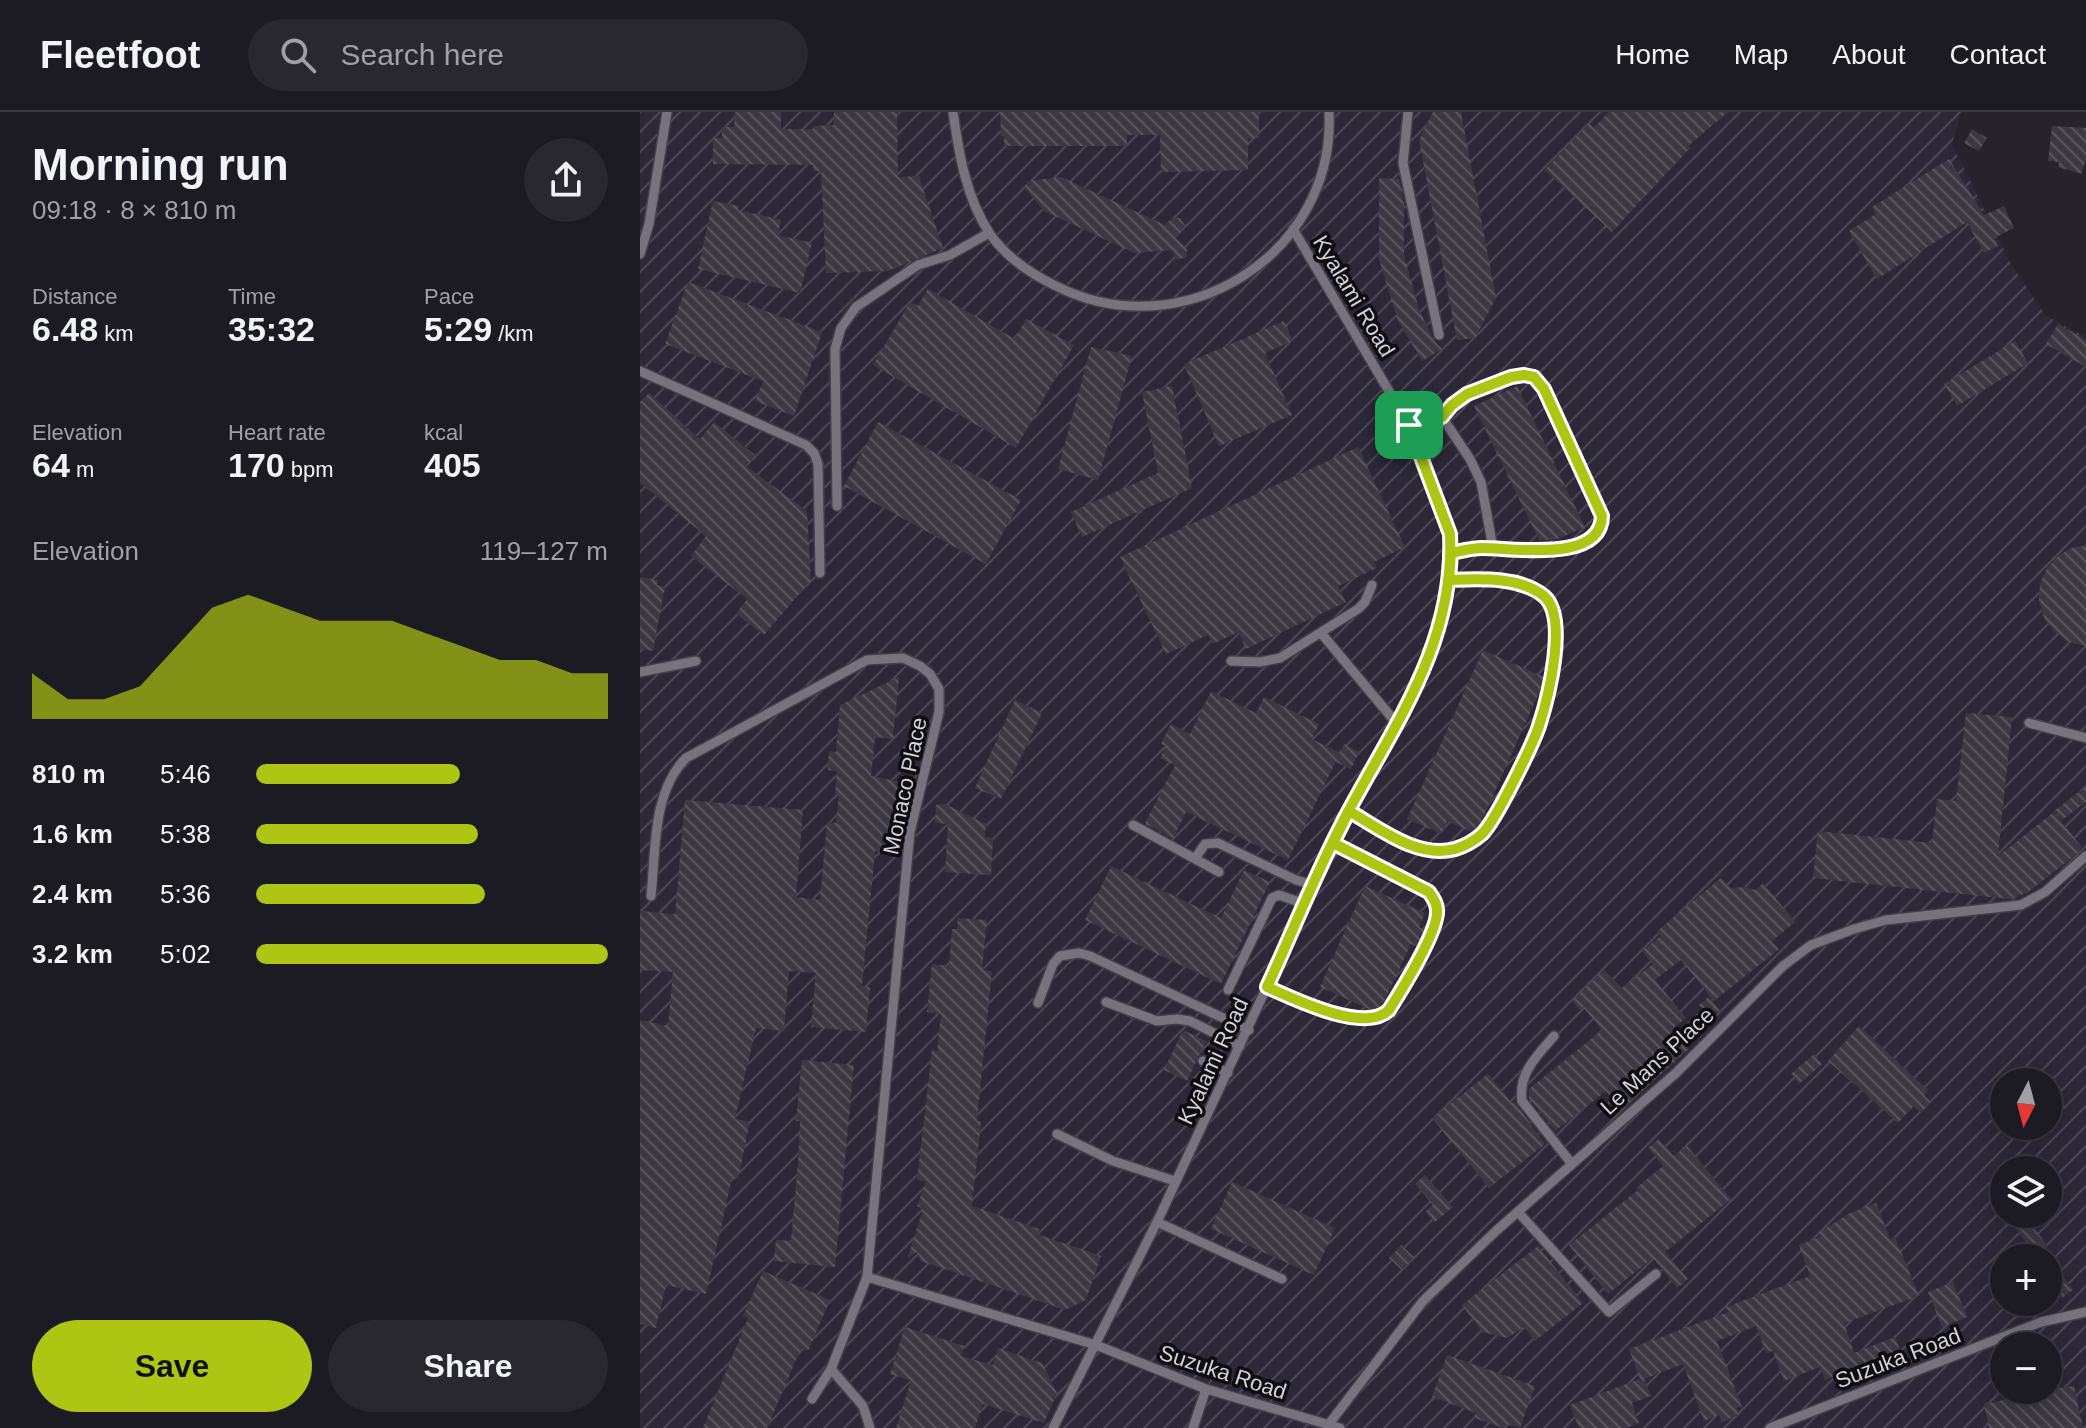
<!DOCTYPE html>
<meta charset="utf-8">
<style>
:root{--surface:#1c1a22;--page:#29272f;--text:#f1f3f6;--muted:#a0a1a5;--line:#3a3840;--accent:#acc613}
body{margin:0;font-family:Helvetica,sans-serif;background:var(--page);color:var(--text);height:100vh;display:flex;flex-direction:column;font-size:30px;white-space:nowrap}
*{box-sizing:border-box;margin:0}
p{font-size:26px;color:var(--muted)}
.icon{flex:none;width:44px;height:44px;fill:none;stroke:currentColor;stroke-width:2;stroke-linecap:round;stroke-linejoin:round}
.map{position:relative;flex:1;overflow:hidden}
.details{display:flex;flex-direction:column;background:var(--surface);width:640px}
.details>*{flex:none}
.needle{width:52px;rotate:186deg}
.buttons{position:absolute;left:1350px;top:956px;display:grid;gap:16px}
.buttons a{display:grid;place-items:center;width:72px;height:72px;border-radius:50%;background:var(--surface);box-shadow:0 4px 20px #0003,0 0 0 2px var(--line);font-size:40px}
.pin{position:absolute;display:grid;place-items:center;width:68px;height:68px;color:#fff;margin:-34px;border-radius:16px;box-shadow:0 4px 12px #0006}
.round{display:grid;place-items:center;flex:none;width:84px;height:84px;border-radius:42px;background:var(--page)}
.summary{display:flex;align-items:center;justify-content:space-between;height:136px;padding:0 32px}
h1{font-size:44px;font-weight:600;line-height:60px}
.metrics{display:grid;grid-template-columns:repeat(3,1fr);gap:12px;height:136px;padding:8px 32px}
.metrics div{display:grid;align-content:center}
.metrics b{font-size:34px;font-weight:600}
.metrics small{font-size:22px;font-weight:400}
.metrics p{font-size:22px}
.chart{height:224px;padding:16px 32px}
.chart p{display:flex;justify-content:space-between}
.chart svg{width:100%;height:144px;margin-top:8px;fill:var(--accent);opacity:.7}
.primary-button{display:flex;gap:16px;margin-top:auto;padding:16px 32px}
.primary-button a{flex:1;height:92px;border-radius:48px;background:var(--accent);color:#111;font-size:32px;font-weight:600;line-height:92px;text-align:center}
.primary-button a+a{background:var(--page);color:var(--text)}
ul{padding:0 32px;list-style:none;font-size:26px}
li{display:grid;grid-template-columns:128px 96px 1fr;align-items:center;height:60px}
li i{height:20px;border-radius:10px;background:var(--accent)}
header{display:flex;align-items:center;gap:48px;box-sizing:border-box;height:112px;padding:0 40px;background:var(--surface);border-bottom:2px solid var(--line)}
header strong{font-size:38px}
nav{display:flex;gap:44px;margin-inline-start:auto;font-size:28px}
.search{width:560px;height:72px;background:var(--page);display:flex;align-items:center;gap:20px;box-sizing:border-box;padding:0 28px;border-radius:44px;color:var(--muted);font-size:30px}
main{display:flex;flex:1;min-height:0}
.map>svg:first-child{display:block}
.industrial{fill:url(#industrial-furrows);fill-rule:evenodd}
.building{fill:url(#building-back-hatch)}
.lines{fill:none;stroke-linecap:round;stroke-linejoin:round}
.service-casing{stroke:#423f48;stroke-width:12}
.service{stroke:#76727e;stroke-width:9}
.route-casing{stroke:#fff;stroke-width:16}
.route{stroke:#acc613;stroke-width:10}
.labels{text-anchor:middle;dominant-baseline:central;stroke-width:7;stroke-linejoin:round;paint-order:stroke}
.street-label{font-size:22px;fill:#d4d2d8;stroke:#0e0d11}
</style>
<header>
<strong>Fleetfoot</strong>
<div class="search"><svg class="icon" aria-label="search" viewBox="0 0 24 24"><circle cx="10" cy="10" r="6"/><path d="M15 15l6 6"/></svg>Search here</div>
<nav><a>Home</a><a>Map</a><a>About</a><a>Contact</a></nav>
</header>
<main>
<section class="details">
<div class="summary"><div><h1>Morning run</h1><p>09:18 · 8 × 810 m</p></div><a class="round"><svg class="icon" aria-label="share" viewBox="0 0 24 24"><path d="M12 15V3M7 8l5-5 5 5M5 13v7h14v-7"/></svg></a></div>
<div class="metrics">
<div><p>Distance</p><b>6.48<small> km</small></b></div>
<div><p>Time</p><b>35:32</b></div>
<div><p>Pace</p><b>5:29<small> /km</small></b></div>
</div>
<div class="metrics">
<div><p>Elevation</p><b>64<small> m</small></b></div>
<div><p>Heart rate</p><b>170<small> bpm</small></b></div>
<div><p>kcal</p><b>405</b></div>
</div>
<div class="chart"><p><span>Elevation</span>119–127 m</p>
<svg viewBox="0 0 160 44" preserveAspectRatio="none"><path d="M0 44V30L10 38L20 38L30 34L40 22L50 10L60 6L70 10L80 14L90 14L100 14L110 18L120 22L130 26L140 26L150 30L160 30V44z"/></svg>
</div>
<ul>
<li><b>810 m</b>5:46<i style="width:58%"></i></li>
<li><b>1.6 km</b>5:38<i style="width:63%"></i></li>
<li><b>2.4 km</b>5:36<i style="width:65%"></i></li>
<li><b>3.2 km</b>5:02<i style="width:100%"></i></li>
</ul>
<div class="primary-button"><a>Save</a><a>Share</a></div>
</section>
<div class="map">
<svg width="1446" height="1316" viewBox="0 0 1446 1316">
<defs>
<pattern id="industrial-furrows" width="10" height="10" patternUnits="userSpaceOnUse" patternTransform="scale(2)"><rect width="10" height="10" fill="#2d2838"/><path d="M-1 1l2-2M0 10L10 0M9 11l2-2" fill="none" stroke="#4b4654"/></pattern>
<pattern id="building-back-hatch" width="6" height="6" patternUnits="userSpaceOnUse" patternTransform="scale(2)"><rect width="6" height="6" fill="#3c3943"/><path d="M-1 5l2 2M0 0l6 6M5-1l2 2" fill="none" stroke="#57555d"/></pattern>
</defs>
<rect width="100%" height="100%" fill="#26232d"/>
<path class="industrial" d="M0,0h1321l-9,32 58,118 36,54 40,21v1091h-1446zM1364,970h44v44h-44zM1364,1058h44v44h-44zM1364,1146h44v44h-44zM1364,1234h44v44h-44z"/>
<g class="building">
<polygon points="95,0 141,0 141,17 173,17 173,14 194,13 194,0 257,0 258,65 279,64 303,136 248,159 186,161 181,59 173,59 173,53 73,52 73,26 82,26 82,15 94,15"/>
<polygon points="360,0 619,0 619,26 608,27 608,58 521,60 520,23 487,23 487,34 364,34 364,24 361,24"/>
<polygon points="793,0 821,0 856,186 835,226 817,228 779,28"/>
<polygon points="969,0 1088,0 1048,34 1050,36 972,120 905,58 949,11 954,16"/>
<polygon points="1412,14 1446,16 1446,48 1441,62 1418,55 1419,50 1408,49"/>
<polygon points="1332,17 1347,26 1339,39 1324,31"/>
<polygon points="1309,47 1344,103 1364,94 1374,116 1354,126 1358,134 1344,141 1327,110 1237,167 1209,119 1236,102 1232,95"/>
<polygon points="421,65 525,113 532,106 540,106 545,113 536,126 547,137 547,145 537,148 531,138 494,141 404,99 384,75 388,69"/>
<polygon points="739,66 759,67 764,92 764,144 779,197 793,227 802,237 782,249 758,209 739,147"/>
<polygon points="73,89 99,94 98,98 141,108 138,123 172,131 160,181 58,157"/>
<polygon points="48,170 182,220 154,304 115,289 123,269 25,232"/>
<polygon points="288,177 375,227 386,207 434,233 376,336 233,253 270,190 278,194"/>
<polygon points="644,209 653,229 625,241 652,303 579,334 544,252"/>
<polygon points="1418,212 1446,228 1446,255 1406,232"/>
<polygon points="1375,229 1388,251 1317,294 1304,272"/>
<polygon points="451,235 492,244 458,368 418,357"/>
<polygon points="532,274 552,376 442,425 431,400 518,361 502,280"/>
<polygon points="877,274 945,415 915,428 899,428 834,294"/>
<polygon points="9,281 60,327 74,310 115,343 106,354 167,399 171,468 124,523 96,502 107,487 51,444 66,424 0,371 0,290"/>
<polygon points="238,310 381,388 346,452 204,374"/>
<polygon points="718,335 765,435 734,450 737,456 698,474 706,490 606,537 598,520 573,532 568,523 526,542 480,445"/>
<polygon points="1446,434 1446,534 1429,530 1415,520 1404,506 1399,489 1400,472 1407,456 1419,443 1434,435"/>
<polygon points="0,465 18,468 17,473 25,475 13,539 0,537"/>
<polygon points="843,538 904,565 901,576 840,713 832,720 807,709 802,722 767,707"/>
<polygon points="259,565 253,627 235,625 231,664 260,670 250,716 252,716 250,740 235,739 222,874 230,875 226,920 171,915 176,861 149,859 144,919 116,916 95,1007 110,1010 98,1067 92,1066 66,1182 26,1173 16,1216 0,1212 0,908 28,914 33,860 0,858 0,799 35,802 45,688 163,698 156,785 180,788 187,710 196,711 199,682 195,682 197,659 188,658 189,639 196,640 200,593"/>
<polygon points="571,579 616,601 624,585 679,612 672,627 700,641 648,748 546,700 533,727 505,711 535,653 520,646 526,634 521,632 531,612 550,622"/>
<polygon points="375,588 402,601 361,687 335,676"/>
<polygon points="1326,601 1372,605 1358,744 1414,700 1443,737 1387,781 1368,787 1173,766 1178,719 1292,731 1297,687 1316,689"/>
<polygon points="704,632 719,640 711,657 696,650"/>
<polygon points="1446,674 1446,690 1422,708 1414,699"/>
<polygon points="305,692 346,712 345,725 353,726 351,763 305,760 308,712 295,711 296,693"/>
<polygon points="471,754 581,806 604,758 630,770 581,872 445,808"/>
<polygon points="1081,766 1091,776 1104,775 1116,778 1123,771 1155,810 1132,829 1139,837 1074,889 1041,848 1015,868 1046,906 1032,917 1049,937 981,998 966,979 915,1019 889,986 889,977 962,918 943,895 940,898 932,889 964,858 982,876 1013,852 1002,839 1021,824 1017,819"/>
<polygon points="725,774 785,801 779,815 784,818 777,835 771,832 743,892 733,899 680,875"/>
<polygon points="318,806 347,808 342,858 352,859 337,1009 341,1009 332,1094 399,1117 397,1122 461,1144 446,1188 425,1198 281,1149 277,1140 268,1145 283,1097 277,1094 286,1069 277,1068 292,938 297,939 301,902 287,900 292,852 309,854 312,817 317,817"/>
<polygon points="1069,885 1080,898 1070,906 1059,893"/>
<polygon points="1219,914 1288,978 1284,983 1291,990 1281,1001 1274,994 1258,1011 1188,949"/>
<polygon points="543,918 566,929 547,969 524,958"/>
<polygon points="1174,942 1182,952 1159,972 1151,962"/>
<polygon points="162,948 214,953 195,1155 134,1149 136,1128 151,1129 158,1051 160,1009 156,1009"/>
<polygon points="848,962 872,991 874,989 905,1032 849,1076 792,1006"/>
<polygon points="1019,1027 1034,1044 1047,1034 1091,1087 1025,1140 1048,1167 1037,1176 1013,1146 968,1182 929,1133 998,1078 996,1076 1023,1054 1008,1036"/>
<polygon points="785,1063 813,1095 795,1110 786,1099 793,1093 775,1072"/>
<polygon points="592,1070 695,1116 674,1163 571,1117"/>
<polygon points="1236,1091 1250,1127 1255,1125 1279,1184 1204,1211 1214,1241 1255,1225 1260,1238 1185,1268 1180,1255 1144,1269 1133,1239 1126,1241 1116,1214 1077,1229 1102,1295 1096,1296 1099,1303 1082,1310 1079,1303 1064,1309 1043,1252 1004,1267 1011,1284 992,1291 999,1311 986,1316 939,1316 930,1293 1000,1267 989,1237 1088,1200 1086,1195 1170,1164 1159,1133 1180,1125 1178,1121 1210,1101"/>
<polygon points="1377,1102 1383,1102 1407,1133 1395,1142 1369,1108"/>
<polygon points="761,1133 774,1145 762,1158 749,1146"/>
<polygon points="898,1134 943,1191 895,1229 884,1215 867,1226 842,1220 822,1193"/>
<polygon points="1408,1145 1433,1178 1422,1186 1408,1167"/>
<polygon points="123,1159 190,1188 168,1239 161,1236 127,1316 63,1316 108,1206 103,1204"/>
<polygon points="1313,1170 1327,1205 1302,1215 1288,1180"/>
<polygon points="1382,1190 1388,1190 1392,1199 1375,1207 1370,1196"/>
<polygon points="265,1215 324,1234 321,1244 353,1253 358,1236 402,1251 417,1281 404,1311 343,1292 335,1316 256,1316 271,1269 250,1262"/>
<polygon points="807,1243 895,1274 880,1316 866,1312 863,1316 834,1306 836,1301 792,1285"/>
<polygon points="1434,1274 1443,1316 1349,1316 1344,1292 1403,1280 1402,1278"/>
</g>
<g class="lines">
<g class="service-casing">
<g id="service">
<path d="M313,0c6,42 13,86 37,122 16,23 41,40 66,52 127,64 280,-32 273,-174"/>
<polyline points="768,0 763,51 799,223"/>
<polyline points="0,142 9,112 27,0"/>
<polyline points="0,259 166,333 174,341 178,352 180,461"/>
<polyline points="802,305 830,347 841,370 853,436"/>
<polyline points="769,313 802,305 827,282 871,265 884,263 894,265 904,277 962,404 962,414 957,424 934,436 839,436 811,441"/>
<polyline points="197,394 195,237 201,216 216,195 278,153 310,143 349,121"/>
<polyline points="681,521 758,613"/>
<polyline points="591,549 620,550 640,546 718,497 725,490 732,473"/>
<polyline points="0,560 56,549"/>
<polyline points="1389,611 1446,626"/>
<path d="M709,699c31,18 69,48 106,38 10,-3 19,-8 27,-15 14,-15 50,-87 57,-108 9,-28 30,-108 5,-130 -25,-20 -65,-17 -95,-16"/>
<polyline points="493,713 579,760"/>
<polyline points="556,745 565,732 578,731 656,768 674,773"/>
<path d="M11,784c5,-46 1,-104 35,-138l181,-98 36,-2 17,8 10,8 9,15v23l-29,120 -43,445 -36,92 -19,30"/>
<path d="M627,875c31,13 81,39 114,30 16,-12 58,-88 56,-108 0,-6 -4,-11 -8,-17l-96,-49"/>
<polyline points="588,878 632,786 639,783 665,792"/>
<polyline points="466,890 517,909 537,907 550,909 600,934"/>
<polyline points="398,891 413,852 420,844 439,841 450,844 609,918"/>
<path d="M914,924c-17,20 -36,37 -32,65l50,63"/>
<polyline points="563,949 588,961"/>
<polyline points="417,1022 473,1049 535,1069"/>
<polyline points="878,1100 969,1200 1016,1162"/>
<polyline points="517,1110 642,1167"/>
<polyline points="227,1165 456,1233 566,1277 700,1316"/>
<polyline points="191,1257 223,1294 230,1316"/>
<polyline points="689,1312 783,1189 857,1118 1036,961 1143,854 1171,833 1214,817 1246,808 1381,793 1405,780 1446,744"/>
<polyline points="413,1316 517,1110 709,699 784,561 805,493 810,422 769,313 653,117"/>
<polyline points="553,1316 566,1277"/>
<polyline points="1130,1316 1401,1210 1446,1200"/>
</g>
</g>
<use href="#service" class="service"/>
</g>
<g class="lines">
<g class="route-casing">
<path id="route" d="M769,313l41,109c5,107 -53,187 -101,276 -31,57 -55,119 -82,177 27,12 98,47 122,23 12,-19 50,-80 48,-100 0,-7 -4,-12 -8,-18l-96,-49 16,-32c31,18 69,48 106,38 10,-3 19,-8 27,-15 14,-14 50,-88 57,-108 9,-28 30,-108 5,-130 -25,-20 -65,-17 -95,-16l2,-27c10,-2 21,-5 31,-5 33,0 119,15 120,-32l-58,-127 -10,-12 -10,-2 -13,2 -44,17 -15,11 -10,12 -33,8"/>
</g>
<use href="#route" class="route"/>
</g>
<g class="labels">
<g class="street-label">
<text transform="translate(714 184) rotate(59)">Kyalami Road</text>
<text transform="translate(265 674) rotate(-78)">Monaco Place</text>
<text transform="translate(573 949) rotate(-65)">Kyalami Road</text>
<text transform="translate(1017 949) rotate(-43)">Le Mans Place</text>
<text transform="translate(1258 1246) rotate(-21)">Suzuka Road</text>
<text transform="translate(583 1260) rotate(18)">Suzuka Road</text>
</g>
</g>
</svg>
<div class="buttons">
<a><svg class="needle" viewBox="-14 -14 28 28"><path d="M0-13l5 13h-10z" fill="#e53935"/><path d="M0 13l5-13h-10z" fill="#a0a1a5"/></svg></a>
<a><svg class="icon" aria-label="layers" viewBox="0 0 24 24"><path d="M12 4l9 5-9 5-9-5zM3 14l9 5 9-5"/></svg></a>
<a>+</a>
<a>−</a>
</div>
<div class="pin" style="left:769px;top:313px;background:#1e9e55"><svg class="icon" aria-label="arrive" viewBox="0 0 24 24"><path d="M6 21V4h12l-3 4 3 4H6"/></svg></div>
</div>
</main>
